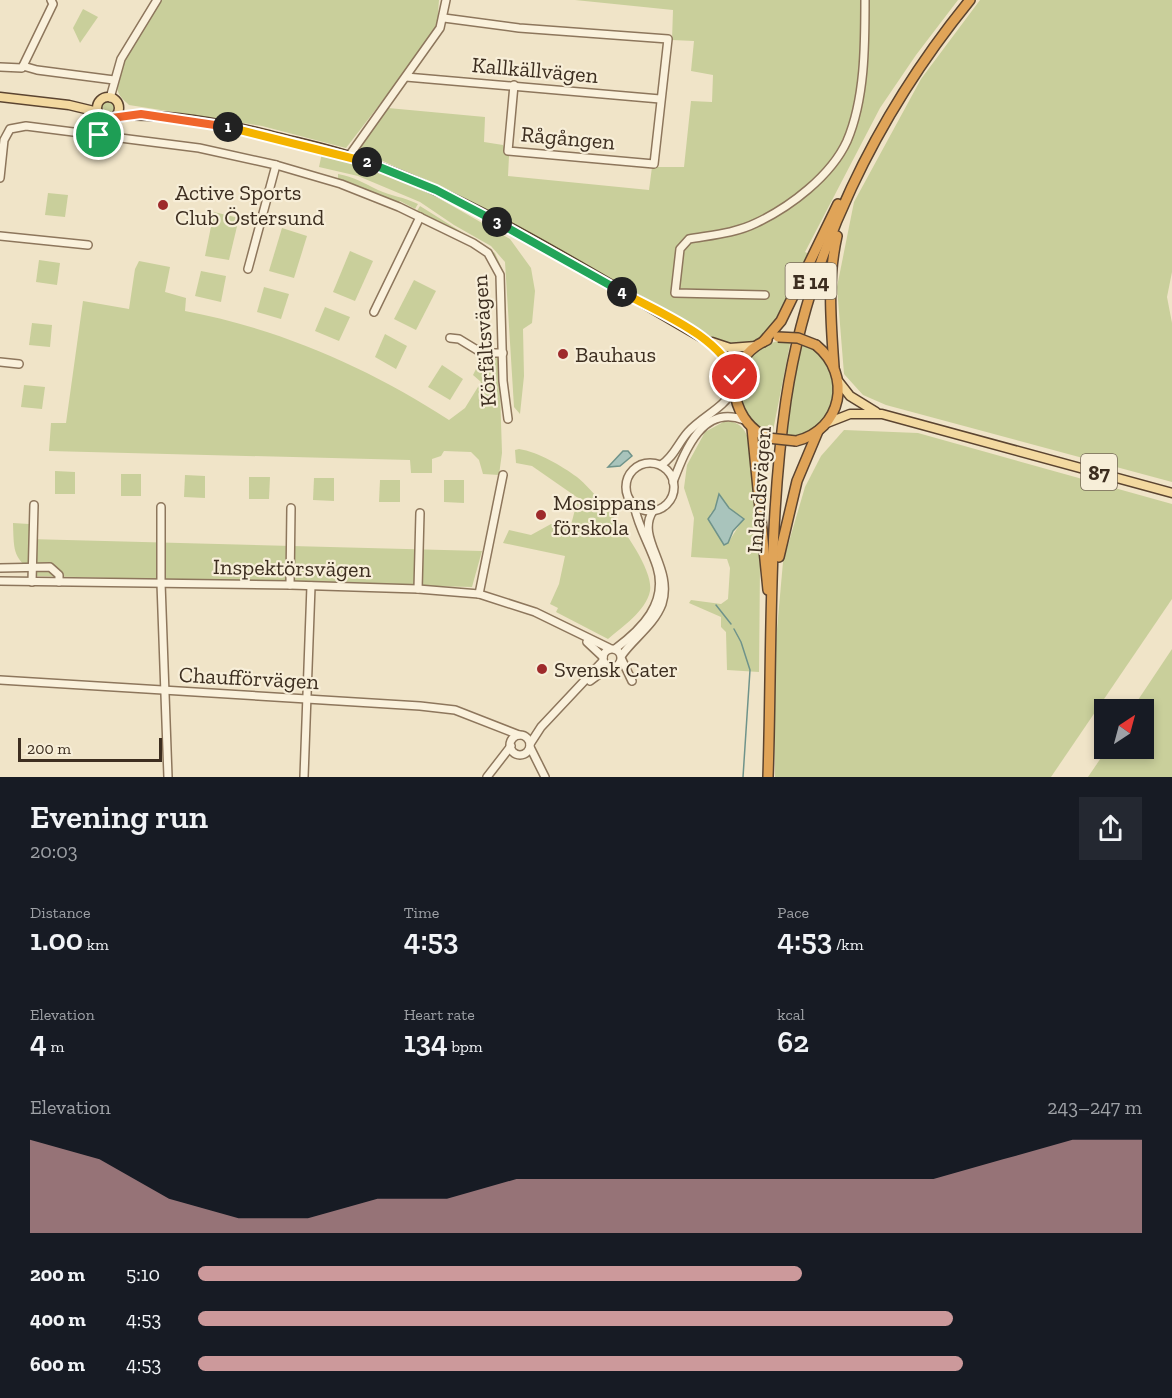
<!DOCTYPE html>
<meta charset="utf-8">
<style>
:root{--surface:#171b24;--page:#242831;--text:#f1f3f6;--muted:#9ea1a6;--accent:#cc999b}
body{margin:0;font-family:"Zilla Slab",serif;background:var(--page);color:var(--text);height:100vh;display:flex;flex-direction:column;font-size:22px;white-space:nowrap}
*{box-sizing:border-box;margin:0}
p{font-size:20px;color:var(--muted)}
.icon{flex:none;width:33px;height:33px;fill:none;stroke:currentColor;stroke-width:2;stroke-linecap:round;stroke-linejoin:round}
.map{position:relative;height:777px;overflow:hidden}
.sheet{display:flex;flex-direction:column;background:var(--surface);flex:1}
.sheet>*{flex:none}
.needle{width:39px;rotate:36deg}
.tools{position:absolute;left:1094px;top:699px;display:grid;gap:12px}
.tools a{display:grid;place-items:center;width:60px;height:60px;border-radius:0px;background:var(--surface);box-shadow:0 3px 9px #0003;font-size:30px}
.scale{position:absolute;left:18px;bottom:15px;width:144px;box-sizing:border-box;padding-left:6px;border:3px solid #3d2e20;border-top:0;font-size:16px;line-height:21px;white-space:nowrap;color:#3d2e20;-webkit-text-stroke:4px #f7eed8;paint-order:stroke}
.pin{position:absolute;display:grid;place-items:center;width:51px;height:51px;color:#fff;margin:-26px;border:3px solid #fff;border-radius:50%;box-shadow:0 2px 6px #0007}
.km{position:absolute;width:30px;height:30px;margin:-15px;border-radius:50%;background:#222;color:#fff;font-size:16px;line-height:30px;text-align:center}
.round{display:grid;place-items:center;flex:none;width:63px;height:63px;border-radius:0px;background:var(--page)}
.head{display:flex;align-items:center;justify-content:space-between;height:102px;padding:0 30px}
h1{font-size:33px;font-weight:600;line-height:45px}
.stats{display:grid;grid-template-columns:repeat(3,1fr);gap:9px;height:102px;padding:6px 30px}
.stats div{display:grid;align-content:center}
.stats b{font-size:30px;font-weight:600}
.stats small{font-size:16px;font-weight:400}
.stats p{font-size:16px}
.chart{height:168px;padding:12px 30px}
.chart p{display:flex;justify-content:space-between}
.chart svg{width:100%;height:108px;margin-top:6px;fill:var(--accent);opacity:.7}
ul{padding:0 30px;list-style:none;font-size:20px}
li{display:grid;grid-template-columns:96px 72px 1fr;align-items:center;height:45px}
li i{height:15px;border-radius:8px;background:var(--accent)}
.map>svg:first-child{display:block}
.green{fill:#c9cf9b;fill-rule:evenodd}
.water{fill:#a9c4bc;stroke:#6f938a;stroke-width:1.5}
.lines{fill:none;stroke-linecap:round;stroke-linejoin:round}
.stream{stroke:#6f938a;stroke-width:1.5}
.minor-casing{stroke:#8d765c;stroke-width:10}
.major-casing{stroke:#5b4430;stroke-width:11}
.highway-casing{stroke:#5b4430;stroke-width:12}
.minor{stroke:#faf1dc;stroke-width:7}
.major{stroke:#f3d9a0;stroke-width:8}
.highway{stroke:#e0a458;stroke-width:9}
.highway-bridge-casing{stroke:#5b4430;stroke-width:12;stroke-linecap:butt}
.highway-bridge{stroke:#e0a458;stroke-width:9}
.split-1-casing{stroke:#fff;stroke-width:12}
.split-2-casing{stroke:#fff;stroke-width:12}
.split-3-casing{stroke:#fff;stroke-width:12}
.split-4-casing{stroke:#fff;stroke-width:12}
.split-5-casing{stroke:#fff;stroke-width:12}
.split-1{stroke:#f0652b;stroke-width:8}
.split-2{stroke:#f5b400;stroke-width:8}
.split-3{stroke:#22a559;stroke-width:8}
.split-4{stroke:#22a559;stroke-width:8}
.split-5{stroke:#f5b400;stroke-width:8}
.poi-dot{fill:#9e2a2b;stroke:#f7eed8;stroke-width:2}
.labels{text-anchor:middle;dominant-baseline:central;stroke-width:4.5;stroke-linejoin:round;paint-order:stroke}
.shield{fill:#f7eed8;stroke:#756857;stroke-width:1.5}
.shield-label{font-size:21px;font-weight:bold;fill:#3d2e20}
.street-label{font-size:22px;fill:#3d2e20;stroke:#f7eed8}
.poi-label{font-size:22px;fill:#3d2e20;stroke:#f7eed8;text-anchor:start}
</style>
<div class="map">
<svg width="1172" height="777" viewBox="0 0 1172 777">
<rect width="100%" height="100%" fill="#f0e4c8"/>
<g class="green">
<path d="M160,0h279l-1,13 3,12 -95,123 -84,-22 -133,-21c-3,-3 -8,-7 -10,-11 -10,-24 29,-72 41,-94z"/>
<path d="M575,0h383l-42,55 -36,53 -75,144 4,2c-14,33 -30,93 -74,92 -10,-1 -22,-8 -31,-12 -113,-65 -225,-132 -346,-184l30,-42 97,9 -1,25 19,3 6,11 -1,20 141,14 3,-23h32l7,-66 21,1 1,-27 -22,-4 3,-30 -22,-1 1,-30z"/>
<polygon points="980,0 1172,0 1172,272 1167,297 1172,323 1172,482 886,405 863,395 844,374 837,287 854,202 921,79"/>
<polygon points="83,9 98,17 80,43 73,28"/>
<circle cx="109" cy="107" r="8"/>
<polygon points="322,153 421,188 510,239 531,268 535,291 532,323 523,329 524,376 520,414 514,407 505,262 491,246 454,225 420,202 358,176 319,167"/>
<path d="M338,174c16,3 26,9 40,16 13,6 26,7 40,14l-3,5 -15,-8 -2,2 -60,-23z"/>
<polygon points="48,193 68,195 65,217 45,215"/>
<polygon points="420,206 495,253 504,273 506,319 502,274 494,255 417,211"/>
<polygon points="214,212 239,218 229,260 205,256"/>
<polygon points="282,228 307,236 294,278 269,271"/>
<polygon points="350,251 373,261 355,301 333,292"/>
<polygon points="39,260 60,263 57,285 36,282"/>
<path d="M139,261l31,6 -5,25 21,6 -1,13c95,18 184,57 264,109l16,-12 16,-26 -8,-7 8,-16 18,-1 3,95 -3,22 -16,-1 -4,-14 -8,-8 -27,-1 -3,5 -9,3v14h-21l-1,-13 -361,-9 2,-28h15l17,-122 46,8 6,-40z"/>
<polygon points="201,271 226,276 221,302 195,296"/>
<polygon points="414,280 436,291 416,330 394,319"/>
<polygon points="264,287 289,294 281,319 257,312"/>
<polygon points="325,307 350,317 339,341 315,331"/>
<polygon points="32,323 52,325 50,347 29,345"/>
<polygon points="385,334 407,346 396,369 375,357"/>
<path d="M791,339l-19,97c-53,-19 -43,-93 19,-97z"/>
<path d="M801,342c7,3 15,7 20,12 23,24 15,65 -14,80 -6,3 -16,3 -23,5z"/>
<polygon points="442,365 463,379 450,400 428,387"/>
<polygon points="24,385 45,387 42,409 21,407"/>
<path d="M725,421c17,1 20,9 26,24l9,120 -1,107 -32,-2 -1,-38 -5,-5v-10l-32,-14 2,-3 30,4 7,-5 2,-31 -3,-9 -36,-2 3,-39 -10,-30 3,-23 18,-33zM720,495l9,13 14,11 -15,24h-6c-1,-12 -11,-17 -12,-29l5,-5z"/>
<polygon points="844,430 918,433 1172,504 1172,599 1051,777 775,777 774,663 783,562 805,487 821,456"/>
<path d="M519,449c19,3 43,17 58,28 21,17 78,87 73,114 -4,20 -28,36 -42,48l-52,-27 2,-4 -8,-4 9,-20 6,-28 -62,-13 6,-13 22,5 20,-11 20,1 7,-27 -46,-32 -16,-3 -1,-13z"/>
<polygon points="55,471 75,472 75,494 55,494"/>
<rect x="121" y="474" width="20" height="22"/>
<polygon points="185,475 205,476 205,498 184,497"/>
<polygon points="249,477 270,477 269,499 249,499"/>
<polygon points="314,478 334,478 334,501 313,500"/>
<polygon points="380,480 400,480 400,502 379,502"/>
<polygon points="444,480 464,480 464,503 444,502"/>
<path d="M13,523l16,1v15l453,12 -10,36 -435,-11c-24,-19 -23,-22 -24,-53z"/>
<polygon points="1172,649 1172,777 1088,777 1107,749 1143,748 1143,710 1132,709"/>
</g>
<g class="water">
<polygon points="623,451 628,451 632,456 620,466 608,467"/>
<polygon points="719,494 729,508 744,519 733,531 728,543 724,545 708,519 715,509"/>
</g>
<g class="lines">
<g class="stream">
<polyline points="716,605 731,624"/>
<polyline points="734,629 741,642 750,670 743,777"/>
</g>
<g class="minor-casing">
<g id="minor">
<polyline points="444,18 519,28 668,39 654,164 508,151 514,85"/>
<polyline points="23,66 37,70 114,80"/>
<polyline points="0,67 22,68 53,4 51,0"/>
<polyline points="406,77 660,99"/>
<polyline points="110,98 121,59 157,0"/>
<polyline points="99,135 104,119"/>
<polyline points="108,136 110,119"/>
<polyline points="349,156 440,28 446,0"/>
<polyline points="0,178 4,140 10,129 26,126 199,148 276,165 341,184 399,207 473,243 488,253 500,275 503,381 508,419"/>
<polyline points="0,236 88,245"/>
<polyline points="248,269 276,165"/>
<path d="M765,295l-90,-2 5,-44 9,-10c23,-4 47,-6 67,-16 34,-16 75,-47 91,-82 18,-42 18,-96 18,-141"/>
<polyline points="374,312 420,217"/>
<polyline points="450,338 459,339 482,353 503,353"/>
<polyline points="0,362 19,364"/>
<circle cx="650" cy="487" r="24"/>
<path d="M661,465c13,-8 17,-22 27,-33 16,-17 35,-23 46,-43"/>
<path d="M673,482c12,-31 29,-78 71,-62"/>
<polyline points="161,507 161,583 168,777"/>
<polyline points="0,568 50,567 59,575 59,582"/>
<polyline points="0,581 290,585 418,589 479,594 535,612 609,648"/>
<polyline points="32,582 34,505"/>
<polyline points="290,585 291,508"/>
<polyline points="418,589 420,513"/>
<polyline points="479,594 503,475"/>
<polyline points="587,642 603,657"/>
<circle cx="612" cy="658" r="9"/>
<path d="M615,649c27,-20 53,-46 42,-82 -7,-22 -19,-40 -23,-62"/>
<path d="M622,655c12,-17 32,-30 40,-51 12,-37 -27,-66 -9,-93"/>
<polyline points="622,660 632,681"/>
<polyline points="0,680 420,706 455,710 519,735"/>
<polyline points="590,681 609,667"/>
<circle cx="520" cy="745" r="10"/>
<polyline points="530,744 541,727 603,661"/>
<polyline points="530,747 545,777"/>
<polyline points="304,777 311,586"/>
<polyline points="487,777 511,746"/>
</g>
</g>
<g class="major-casing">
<g id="major">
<polyline points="0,97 69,105 98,112"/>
<circle cx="108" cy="108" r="11"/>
<path d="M116,116c51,-3 104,7 153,19 30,8 62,14 92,25 122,43 233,116 345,180l18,14 11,23"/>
<polyline points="712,342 730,348 756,346"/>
<polyline points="839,382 850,396 876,412"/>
<polyline points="827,423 850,414 882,414 1172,493"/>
</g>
</g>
<g class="highway-casing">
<g id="highway">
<path d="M767,340c-45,19 -41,79 1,98"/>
<polyline points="763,342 781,321 838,204"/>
<path d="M834,367c-3,-45 -7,-87 3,-131"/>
<polyline points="752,428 768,590"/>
<path d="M796,441c46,-11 57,-66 20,-96"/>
<polyline points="779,557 797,481 818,431"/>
<path d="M768,777c4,-125 0,-253 18,-377 22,-146 91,-286 184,-400"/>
</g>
</g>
<use href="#minor" class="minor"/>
<use href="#major" class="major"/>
<use href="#highway" class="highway"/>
<g class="highway-bridge-casing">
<g id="highway-bridge">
<polyline points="778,337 798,338 816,345"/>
<polyline points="768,438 796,441"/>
</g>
</g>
<use href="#highway-bridge" class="highway-bridge"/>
</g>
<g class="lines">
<g class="split-1-casing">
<polyline id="split-1" points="99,135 104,119 141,114 228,127"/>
</g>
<g class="split-2-casing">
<polyline id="split-2" points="228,127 367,162"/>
</g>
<g class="split-3-casing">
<polyline id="split-3" points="367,162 436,190 497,222"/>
</g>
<g class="split-4-casing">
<polyline id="split-4" points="497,222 622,292"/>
</g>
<g class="split-5-casing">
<path id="split-5" d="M622,292c37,21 98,44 113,85"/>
</g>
<use href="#split-1" class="split-1"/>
<use href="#split-2" class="split-2"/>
<use href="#split-3" class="split-3"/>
<use href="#split-4" class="split-4"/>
<use href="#split-5" class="split-5"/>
</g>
<g class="poi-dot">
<circle cx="163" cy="205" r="6"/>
<circle cx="563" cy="354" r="6"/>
<circle cx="541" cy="515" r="6"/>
<circle cx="542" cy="669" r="6"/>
</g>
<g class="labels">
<g class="shield">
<rect x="785.5" y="263" width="51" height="36" rx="4.5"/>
<rect x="1081" y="454" width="36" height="36" rx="4.5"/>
</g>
<g class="shield-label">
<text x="811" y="281">E 14</text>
<text x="1099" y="472">87</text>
</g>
<g class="street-label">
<text transform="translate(535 70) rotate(5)">Kallkällvägen</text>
<text transform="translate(568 138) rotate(5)">Rågången</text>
<text transform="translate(484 341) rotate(-94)">Körfältsvägen</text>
<text transform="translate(759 490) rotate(-86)">Inlandsvägen</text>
<text transform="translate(292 568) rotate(1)">Inspektörsvägen</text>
<text transform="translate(249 678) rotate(3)">Chaufförvägen</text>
</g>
<g class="poi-label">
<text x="175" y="192">Active Sports<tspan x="175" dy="25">Club Östersund</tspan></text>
<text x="575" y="354">Bauhaus</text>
<text x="553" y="502">Mosippans<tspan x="553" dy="25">förskola</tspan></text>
<text x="554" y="669">Svensk Cater</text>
</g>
</g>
</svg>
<div class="tools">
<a><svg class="needle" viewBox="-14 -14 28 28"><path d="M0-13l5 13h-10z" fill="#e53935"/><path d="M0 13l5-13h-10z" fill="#9ea1a6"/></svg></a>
</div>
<div class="scale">200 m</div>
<div class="pin" style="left:99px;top:135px;background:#1e9e55"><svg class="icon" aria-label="arrive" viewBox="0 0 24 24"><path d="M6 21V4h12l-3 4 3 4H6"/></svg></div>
<div class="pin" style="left:735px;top:377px;background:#d93025"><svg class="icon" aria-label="check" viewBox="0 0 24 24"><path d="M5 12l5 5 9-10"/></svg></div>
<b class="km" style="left:228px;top:127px">1</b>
<b class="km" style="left:367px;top:162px">2</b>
<b class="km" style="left:497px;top:222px">3</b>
<b class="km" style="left:622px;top:292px">4</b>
</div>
<section class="sheet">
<div class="head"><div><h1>Evening run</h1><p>20:03</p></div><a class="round"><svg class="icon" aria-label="share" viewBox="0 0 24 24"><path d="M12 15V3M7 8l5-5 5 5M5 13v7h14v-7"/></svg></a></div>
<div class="stats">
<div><p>Distance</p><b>1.00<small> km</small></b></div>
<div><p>Time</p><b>4:53</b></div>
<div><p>Pace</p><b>4:53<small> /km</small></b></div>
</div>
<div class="stats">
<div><p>Elevation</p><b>4<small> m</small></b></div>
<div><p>Heart rate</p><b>134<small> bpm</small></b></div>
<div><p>kcal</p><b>62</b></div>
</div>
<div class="chart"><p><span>Elevation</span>243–247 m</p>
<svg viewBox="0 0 160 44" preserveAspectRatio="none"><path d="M0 44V6L10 14L20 30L30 38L40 38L50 30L60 30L70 22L80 22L90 22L100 22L110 22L120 22L130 22L140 14L150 6L160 6V44z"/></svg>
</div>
<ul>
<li><b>200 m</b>5:10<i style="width:64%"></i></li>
<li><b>400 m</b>4:53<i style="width:80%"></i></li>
<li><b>600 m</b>4:53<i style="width:81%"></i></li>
</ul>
</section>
